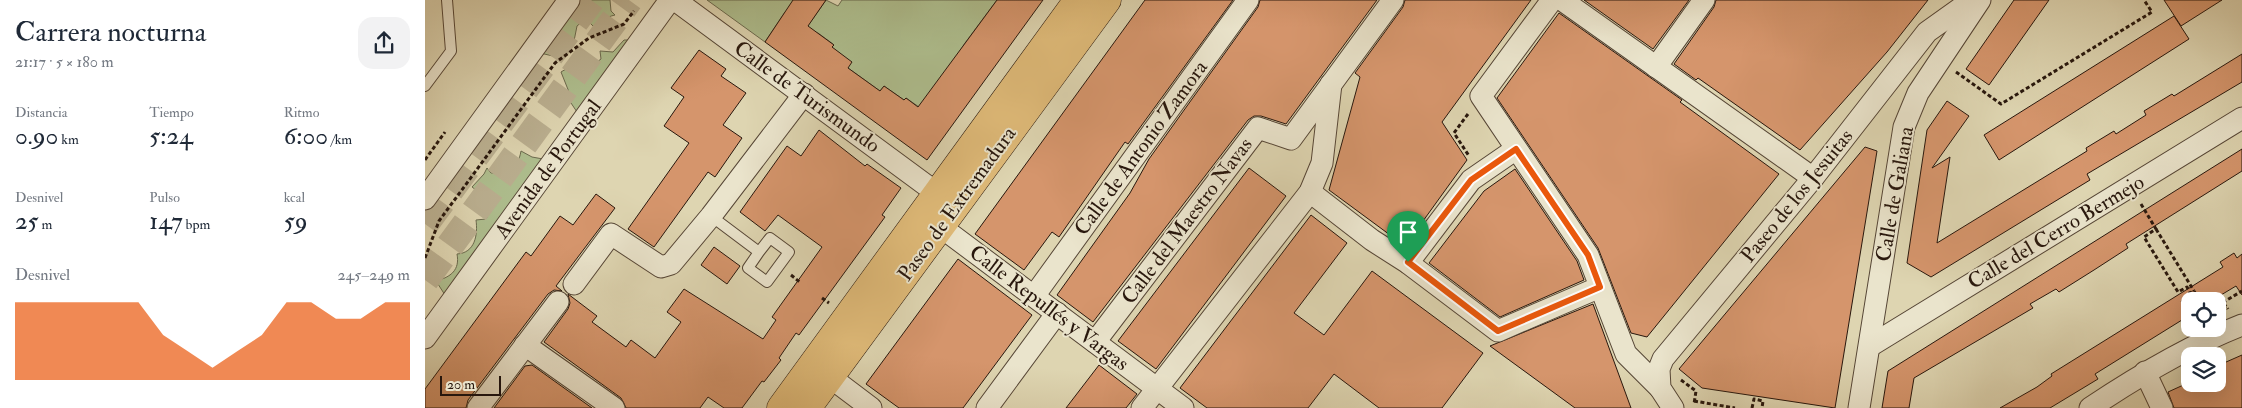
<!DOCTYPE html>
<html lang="es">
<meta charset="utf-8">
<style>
:root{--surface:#fff;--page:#f2f2f3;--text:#1f2937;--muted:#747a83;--accent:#ea580c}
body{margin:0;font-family:"IM FELL Double Pica",serif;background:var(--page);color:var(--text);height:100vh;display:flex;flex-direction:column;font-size:19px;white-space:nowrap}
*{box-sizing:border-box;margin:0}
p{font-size:16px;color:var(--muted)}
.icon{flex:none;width:28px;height:28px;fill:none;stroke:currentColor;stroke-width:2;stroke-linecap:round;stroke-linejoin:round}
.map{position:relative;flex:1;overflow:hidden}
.drawer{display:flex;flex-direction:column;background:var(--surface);width:425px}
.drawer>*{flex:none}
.tools{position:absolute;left:1756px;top:292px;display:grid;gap:10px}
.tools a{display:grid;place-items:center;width:45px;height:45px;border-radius:10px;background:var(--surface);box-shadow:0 5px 20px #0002;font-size:25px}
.scale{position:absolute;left:15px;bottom:12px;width:61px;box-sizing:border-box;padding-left:5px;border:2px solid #28170d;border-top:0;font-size:14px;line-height:18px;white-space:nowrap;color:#28170d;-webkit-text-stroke:4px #eae4cc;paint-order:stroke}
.pin{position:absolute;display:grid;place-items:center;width:42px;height:42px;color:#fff;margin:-51px -21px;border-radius:50% 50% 50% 0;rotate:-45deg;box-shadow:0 0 5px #0007}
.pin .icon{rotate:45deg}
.round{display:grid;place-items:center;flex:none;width:52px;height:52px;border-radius:15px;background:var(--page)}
.summary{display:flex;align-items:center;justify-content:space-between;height:85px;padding:0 15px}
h1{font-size:28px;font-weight:600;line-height:38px}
.metrics{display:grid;grid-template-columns:repeat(3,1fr);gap:8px;height:85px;padding:5px 15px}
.metrics div{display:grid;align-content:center}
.metrics b{font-size:25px;font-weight:600}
.metrics small{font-size:14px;font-weight:400}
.metrics p{font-size:14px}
.chart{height:140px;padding:10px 15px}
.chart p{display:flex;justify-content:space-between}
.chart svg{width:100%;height:90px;margin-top:5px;fill:var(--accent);opacity:.7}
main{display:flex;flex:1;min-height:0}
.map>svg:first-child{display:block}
.green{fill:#aebe8e;stroke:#6b6a4e}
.building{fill:#d5956c;stroke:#28170d}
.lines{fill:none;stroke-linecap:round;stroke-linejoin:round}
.highway-tunnel{stroke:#baaf90;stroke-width:28;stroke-dasharray:28 14;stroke-linecap:butt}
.lane-casing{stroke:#564636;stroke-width:12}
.street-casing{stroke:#564636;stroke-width:23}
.primary-casing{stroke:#28170d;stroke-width:29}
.path{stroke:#28170d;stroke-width:3;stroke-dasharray:4 2.5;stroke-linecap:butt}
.lane{stroke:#eae4cc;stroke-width:10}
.street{stroke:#eae4cc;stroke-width:21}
.primary{stroke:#dfba78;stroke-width:28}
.route-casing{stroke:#fff;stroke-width:10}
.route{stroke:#ea580c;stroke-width:6}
.labels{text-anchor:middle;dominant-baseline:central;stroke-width:4;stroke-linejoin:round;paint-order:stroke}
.street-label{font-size:21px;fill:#28170d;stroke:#eae4cc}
</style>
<main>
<section class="drawer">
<div class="summary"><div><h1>Carrera nocturna</h1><p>21:17 · 5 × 180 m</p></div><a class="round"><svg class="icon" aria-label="share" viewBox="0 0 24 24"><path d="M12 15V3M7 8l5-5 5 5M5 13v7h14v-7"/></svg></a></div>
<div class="metrics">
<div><p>Distancia</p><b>0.90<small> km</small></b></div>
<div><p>Tiempo</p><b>5:24</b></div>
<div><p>Ritmo</p><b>6:00<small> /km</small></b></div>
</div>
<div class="metrics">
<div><p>Desnivel</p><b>25<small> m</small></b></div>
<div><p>Pulso</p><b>147<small> bpm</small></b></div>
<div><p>kcal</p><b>59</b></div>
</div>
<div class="chart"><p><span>Desnivel</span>245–249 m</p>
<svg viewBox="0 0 160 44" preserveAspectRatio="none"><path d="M0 44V6L10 6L20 6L30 6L40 6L50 6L60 22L70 30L80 38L90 30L100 22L110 6L120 6L130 14L140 14L150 6L160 6V44z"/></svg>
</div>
</section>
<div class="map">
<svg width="1817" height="408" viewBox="0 0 1817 408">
<rect width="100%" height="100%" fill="#ded5b1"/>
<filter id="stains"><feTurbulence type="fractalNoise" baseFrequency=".004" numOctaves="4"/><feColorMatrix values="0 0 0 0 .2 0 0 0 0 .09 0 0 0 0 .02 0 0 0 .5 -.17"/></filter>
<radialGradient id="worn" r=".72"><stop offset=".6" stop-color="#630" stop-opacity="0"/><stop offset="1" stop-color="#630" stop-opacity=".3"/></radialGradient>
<g class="green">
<path d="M153,0h32l1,11 4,4c-10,2 -13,7 -18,15l-8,-8 -6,-1 -6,5 -3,15 -5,-2c-11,2 -15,6 -16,17l-13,-3z"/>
<polygon points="282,0 371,0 361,13 360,12 340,42"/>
<polygon points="401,0 413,6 417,0 572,0 540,43 497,109 481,98 479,100 459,86 455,91 423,68 407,47 408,44 393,33 377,34"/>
<polygon points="199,40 205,40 152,112 146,103 140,101 144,92 136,72 156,60 162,59 172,62 176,59 175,51 188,52"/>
<path d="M96,151l11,6 11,2 -98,136 -9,-14c15,-4 24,-11 21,-27 18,-1 21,-19 19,-34l10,-1 5,-9 -4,-12 -15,-11 12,-13 3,-6 4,5c17,0 27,-4 30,-22z"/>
</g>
<g class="building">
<polygon points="368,0 401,0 383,26 409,45 407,47 427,62 423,68 455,91 459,86 479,100 481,98 493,107 572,0 618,0 502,160 340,42"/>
<polygon points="720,0 808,0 703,144 700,142 634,237 627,232 599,270 550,234"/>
<polygon points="835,0 952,0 861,124 836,116 829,116 823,120 668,322 632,295 705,193 724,159 833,7"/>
<polygon points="980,0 1106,0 1017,122 1042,160 980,246 904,190 935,77 930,73 978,7"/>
<polygon points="1159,0 1264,0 1228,49"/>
<polygon points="1291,0 1503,0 1462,52 1375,150 1273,78 1271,80 1249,64 1289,7"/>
<polygon points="1589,0 1624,0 1564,85 1541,69"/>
<polygon points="1739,0 1797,0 1756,26"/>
<polygon points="1134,13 1257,100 1255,102 1354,174 1222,337 1206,333 1173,248 1072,98"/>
<polygon points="1749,16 1764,39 1574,160 1559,135"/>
<polygon points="274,50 301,69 296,76 321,93 298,125 317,138 290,177 283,172 229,247 203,229 264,143 239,126 259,97 246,88"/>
<polygon points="1817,54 1817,82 1662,174 1665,180 1506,277 1482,263 1502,130 1522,101 1544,116 1507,168 1525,157 1512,243 1662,151 1661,148 1689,131 1691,134 1721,115 1719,111 1747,94 1749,96"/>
<polygon points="394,130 440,166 442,164 476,188 457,215 460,217 374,335 371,333 354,358 356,360 339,382 337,381 317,408 299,408 283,397 275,408 201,408 196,398 119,342 143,309 145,303 143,294 172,316 167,322 201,347 206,340 230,358 256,322 242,312 259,289 338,339 351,320 347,317 397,247 353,215 340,231 315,212 362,146 376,156"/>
<polygon points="1440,147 1452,151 1410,408 1277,388 1254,369"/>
<polygon points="1817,149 1817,171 1701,244 1703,248 1669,270 1634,292 1631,289 1605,304 1608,308 1489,378 1484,408 1457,408 1463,371"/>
<polygon points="824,168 861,196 731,369 693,341"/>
<polygon points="1090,169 1152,261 1159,280 1075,317 1004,263 1059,191"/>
<polygon points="171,194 190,208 131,286 137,291 129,290 123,294 43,400 41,408 0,408 0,389 101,252 106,256 135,216 148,225"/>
<polygon points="886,215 922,243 869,313 899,335 947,271 1058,353 1017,408 954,408 909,374 883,408 782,408 755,388"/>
<polygon points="289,247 315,266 302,284 276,265"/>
<polygon points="1809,253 1812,258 1817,254 1817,295 1811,286 1786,301 1756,301 1765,315 1670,374 1673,379 1625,408 1575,408 1612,387 1627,376 1626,374 1798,267 1795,262"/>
<polygon points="533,259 607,315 538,408 474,408 441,384"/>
<polygon points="1168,304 1206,408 1150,408 1065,346"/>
<polygon points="1817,355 1817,408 1749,408 1743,392 1765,382 1792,384 1792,366"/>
<polygon points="107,365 167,408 69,408 100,366"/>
<polygon points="674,365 712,394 701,408 641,408"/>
</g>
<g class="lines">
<g class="highway-tunnel">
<polyline points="0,224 166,0"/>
<polyline points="0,280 204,0"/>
</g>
<g class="lane-casing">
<g id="lane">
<polyline points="0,86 26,51 22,0"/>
<polyline points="286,216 334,252 323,268 342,282 364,252 345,238 334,252"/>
</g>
</g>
<g class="street-casing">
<g id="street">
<polyline points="250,0 513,194 516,227 758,408"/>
<polyline points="1127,0 1056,96 1163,255 1201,354 1235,388"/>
<polyline points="1137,0 1388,178"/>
<polyline points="1231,67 1279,0"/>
<polyline points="885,192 947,240 983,263 1073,331 1175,287"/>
<polyline points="0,199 144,0"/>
<polyline points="983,263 1046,180 1091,149"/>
<polyline points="149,284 186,234 236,267 246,264 286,216 379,94"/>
<polyline points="609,296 823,0"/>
<polyline points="0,338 245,0"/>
<polyline points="670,342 833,128 866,139 968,0"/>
<polyline points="100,345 189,408"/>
<polyline points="1445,346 1817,118"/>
<polyline points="395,366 405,377 446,408"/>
<polyline points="1720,372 1737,408"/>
<polyline points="53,408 133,302"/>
<polyline points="562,408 632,313"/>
<polyline points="717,408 885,192 897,163 906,84"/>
<polyline points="1248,408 1235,388 1234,369 1238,359 1388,178 1502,32 1547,0"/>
<polyline points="1434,408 1479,127 1493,93 1555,0"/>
<path d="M1665,408c48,-32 98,-62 152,-83"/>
</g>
</g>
<g class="primary-casing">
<g id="primary">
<polyline points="356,408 653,0"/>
<polyline points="382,408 682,0"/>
</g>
</g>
<g class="path">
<polyline points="1531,72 1576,104 1727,12 1719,0"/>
<polyline points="1043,114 1029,133 1044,156"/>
<polyline points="0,160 20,132"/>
<polyline points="1716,204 1731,229 1719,237 1753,292 1762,287 1765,293 1769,291 1775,301"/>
<polyline points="1731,229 1769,291"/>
<polyline points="0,258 14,221 130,63 164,38 199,24 209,11"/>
<polyline points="366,275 376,283"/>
<polyline points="397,298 404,303"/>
<polyline points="1792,306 1817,291"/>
<polyline points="1792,311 1801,306 1803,309"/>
<polyline points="1256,380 1271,391 1269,404"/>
<polyline points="1269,401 1310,408"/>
<polyline points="1327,408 1329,399 1338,401 1337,408"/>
</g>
<use href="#lane" class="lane"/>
<use href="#street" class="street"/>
<use href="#primary" class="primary"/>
</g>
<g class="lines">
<g class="route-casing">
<polygon id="route" points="1091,149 1163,255 1175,287 1073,331 983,262 1046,180"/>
</g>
<use href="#route" class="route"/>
</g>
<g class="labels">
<g class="street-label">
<text transform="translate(382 97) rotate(36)">Calle de Turismundo</text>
<text transform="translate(716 148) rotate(-54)">Calle de Antonio Zamora</text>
<text transform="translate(123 169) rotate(-54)">Avenida de Portugal</text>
<text transform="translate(1470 194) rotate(-80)">Calle de Galiana</text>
<text transform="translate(1372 196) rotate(-51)">Paseo de los Jesuitas</text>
<text transform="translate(532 204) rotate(-54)">Paseo de Extremadura</text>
<text transform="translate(762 221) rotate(-53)">Calle del Maestro Navas</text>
<text transform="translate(1631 232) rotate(-31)">Calle del Cerro Bermejo</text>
<text transform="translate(624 308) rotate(37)">Calle Repullés y Vargas</text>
</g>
</g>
<rect width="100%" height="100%" filter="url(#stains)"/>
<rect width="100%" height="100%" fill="url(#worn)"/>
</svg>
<div class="tools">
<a><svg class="icon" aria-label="locate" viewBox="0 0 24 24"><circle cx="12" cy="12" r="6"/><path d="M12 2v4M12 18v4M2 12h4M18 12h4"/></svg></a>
<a><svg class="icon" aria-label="layers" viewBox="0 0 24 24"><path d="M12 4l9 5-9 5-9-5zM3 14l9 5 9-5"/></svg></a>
</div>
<div class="scale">20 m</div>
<div class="pin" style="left:983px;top:262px;background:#1e9e55"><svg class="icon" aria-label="arrive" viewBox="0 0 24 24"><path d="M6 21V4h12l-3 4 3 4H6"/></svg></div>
</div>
</main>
